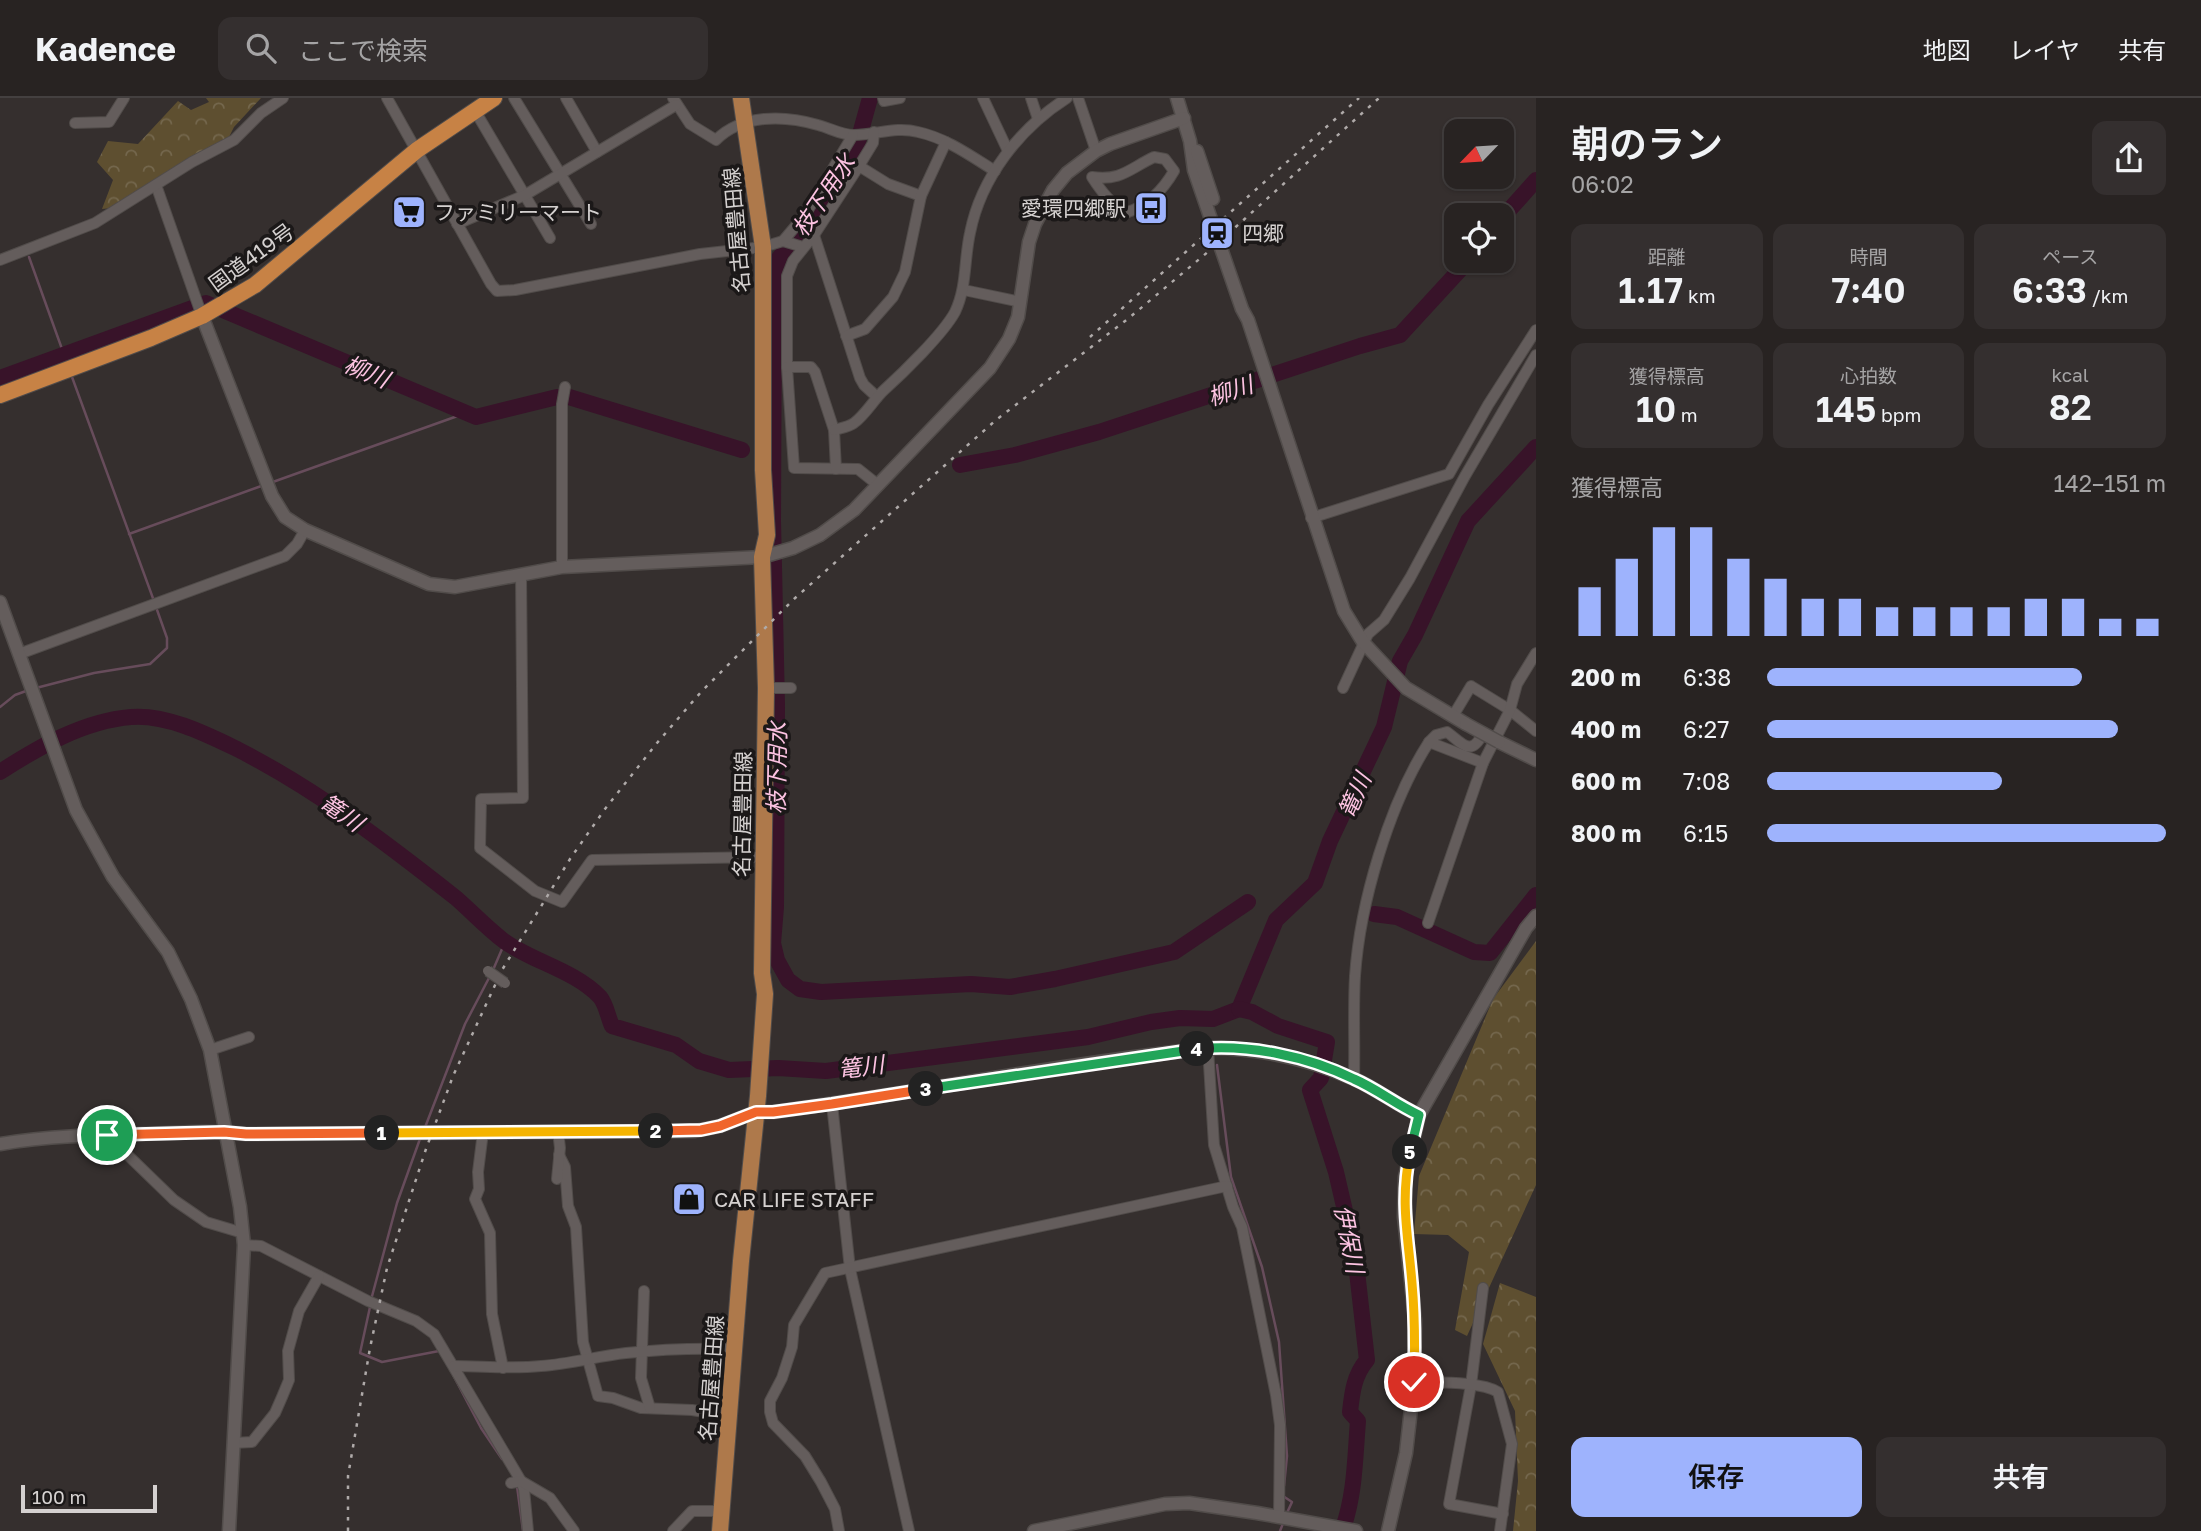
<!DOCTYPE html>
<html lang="ja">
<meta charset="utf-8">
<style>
:root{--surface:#282322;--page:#342f2f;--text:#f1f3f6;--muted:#a5a4a5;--line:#444040;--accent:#9eb3fd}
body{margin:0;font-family:"Golos Text","Noto Sans JP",sans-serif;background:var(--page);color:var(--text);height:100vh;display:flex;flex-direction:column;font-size:26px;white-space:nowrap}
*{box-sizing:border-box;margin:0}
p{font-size:23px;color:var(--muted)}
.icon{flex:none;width:38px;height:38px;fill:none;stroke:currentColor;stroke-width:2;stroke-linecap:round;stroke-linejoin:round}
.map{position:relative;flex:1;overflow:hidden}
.sheet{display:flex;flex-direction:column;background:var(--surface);width:665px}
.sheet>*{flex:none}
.needle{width:46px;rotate:245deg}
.tools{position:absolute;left:1444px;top:21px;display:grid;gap:14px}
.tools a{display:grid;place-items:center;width:70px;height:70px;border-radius:14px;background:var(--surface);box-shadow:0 2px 5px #0004,0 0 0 2px var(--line);font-size:35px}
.scale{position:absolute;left:21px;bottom:18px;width:136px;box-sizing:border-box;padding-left:7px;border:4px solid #d5d1d0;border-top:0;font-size:19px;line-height:24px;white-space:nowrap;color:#d5d1d0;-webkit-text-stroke:5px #1b1818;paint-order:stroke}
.pin{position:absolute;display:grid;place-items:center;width:60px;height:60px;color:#fff;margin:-30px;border:4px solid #fff;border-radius:50%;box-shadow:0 2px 7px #0007}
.km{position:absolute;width:35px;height:35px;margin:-18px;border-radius:50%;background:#222;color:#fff;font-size:19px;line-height:35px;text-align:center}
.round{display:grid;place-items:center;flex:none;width:74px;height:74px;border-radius:14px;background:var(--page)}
.headline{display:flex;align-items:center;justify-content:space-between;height:119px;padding:0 35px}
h1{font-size:38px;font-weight:600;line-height:52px}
.metrics{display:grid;grid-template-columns:repeat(3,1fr);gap:10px;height:119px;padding:7px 35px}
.metrics div{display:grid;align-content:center;border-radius:14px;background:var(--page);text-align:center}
.metrics b{font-size:35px;font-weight:600}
.metrics small{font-size:19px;font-weight:400}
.metrics p{font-size:19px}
.chart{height:196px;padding:14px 35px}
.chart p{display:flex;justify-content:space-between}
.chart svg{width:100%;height:126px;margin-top:7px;stroke:var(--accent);stroke-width:6}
.primary-button{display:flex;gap:14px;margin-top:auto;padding:14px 35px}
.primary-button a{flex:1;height:80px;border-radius:14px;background:var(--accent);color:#111;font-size:28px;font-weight:600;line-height:80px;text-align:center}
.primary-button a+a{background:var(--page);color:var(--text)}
ul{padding:0 35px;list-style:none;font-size:23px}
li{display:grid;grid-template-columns:112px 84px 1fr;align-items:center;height:52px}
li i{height:18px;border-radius:9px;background:var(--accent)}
header{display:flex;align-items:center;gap:42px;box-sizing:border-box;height:98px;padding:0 35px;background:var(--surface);border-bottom:2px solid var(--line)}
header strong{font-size:33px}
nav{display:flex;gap:38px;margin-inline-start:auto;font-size:24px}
.search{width:490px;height:63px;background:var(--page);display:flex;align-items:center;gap:18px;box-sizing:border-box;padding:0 24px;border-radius:14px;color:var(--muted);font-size:26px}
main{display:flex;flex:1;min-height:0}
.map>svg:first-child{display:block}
.forest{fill:url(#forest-crowns)}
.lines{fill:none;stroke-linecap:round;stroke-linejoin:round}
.stream{stroke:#674c5b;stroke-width:2.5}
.river{stroke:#381329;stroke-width:16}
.minor-casing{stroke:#514c4a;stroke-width:12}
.tertiary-casing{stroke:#514c4a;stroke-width:15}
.primary-casing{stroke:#514c4a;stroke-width:18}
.trunk-casing{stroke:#514c4a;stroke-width:18}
.minor{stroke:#645d5c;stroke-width:10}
.tertiary{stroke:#645d5c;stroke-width:12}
.primary{stroke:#ae794b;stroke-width:16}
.trunk{stroke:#c78245;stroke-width:16}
.rail{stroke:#afaaa9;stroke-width:2.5;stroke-dasharray:3.5 7;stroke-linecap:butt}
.minor-bridge-casing{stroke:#514c4a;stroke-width:12;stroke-linecap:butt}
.tertiary-bridge-casing{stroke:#514c4a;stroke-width:15;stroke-linecap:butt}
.minor-bridge{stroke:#645d5c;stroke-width:10}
.tertiary-bridge{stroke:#645d5c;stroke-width:12}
.split-1-casing{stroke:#fff;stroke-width:14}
.split-2-casing{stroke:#fff;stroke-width:14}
.split-3-casing{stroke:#fff;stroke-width:14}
.split-4-casing{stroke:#fff;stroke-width:14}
.split-5-casing{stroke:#fff;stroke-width:14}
.split-6-casing{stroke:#fff;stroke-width:14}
.split-1{stroke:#f0652b;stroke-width:9}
.split-2{stroke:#f5b400;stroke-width:9}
.split-3{stroke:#f0652b;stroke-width:9}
.split-4{stroke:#22a559;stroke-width:9}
.split-5{stroke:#22a559;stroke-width:9}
.split-6{stroke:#f5b400;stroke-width:9}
.labels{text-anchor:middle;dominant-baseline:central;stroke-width:7;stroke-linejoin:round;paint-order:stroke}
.poi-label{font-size:21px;fill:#d5d1d0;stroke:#1b1818;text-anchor:start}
.street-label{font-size:21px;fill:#d5d1d0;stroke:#1b1818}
.water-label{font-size:23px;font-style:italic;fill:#fdc3e2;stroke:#1b1818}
</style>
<header>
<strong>Kadence</strong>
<div class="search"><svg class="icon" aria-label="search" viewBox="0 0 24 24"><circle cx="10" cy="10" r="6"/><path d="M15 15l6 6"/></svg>ここで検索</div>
<nav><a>地図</a><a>レイヤ</a><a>共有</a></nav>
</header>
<main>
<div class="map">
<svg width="1536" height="1433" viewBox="0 0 1536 1433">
<defs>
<pattern id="forest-crowns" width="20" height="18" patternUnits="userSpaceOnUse" patternTransform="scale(1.75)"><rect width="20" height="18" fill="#5e4f30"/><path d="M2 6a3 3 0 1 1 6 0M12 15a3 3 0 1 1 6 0" fill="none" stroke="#74674d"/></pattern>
</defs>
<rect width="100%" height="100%" fill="#352f2e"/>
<g class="forest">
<polygon points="206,0 261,0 234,29 227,43 112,110 102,111 113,82 97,64 108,43 138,46 178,3 191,12 209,4"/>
<polygon points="1536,843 1536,1087 1467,1238 1455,1232 1469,1154 1448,1137 1414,1136 1419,1078 1493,901"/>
<polygon points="1500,1185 1536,1199 1536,1433 1513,1433 1518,1383 1515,1313 1483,1246"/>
</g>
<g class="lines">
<g class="stream">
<polyline points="29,159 62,251"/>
<polyline points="72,279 154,503"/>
<polyline points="270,385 466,315"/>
<polyline points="129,436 264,387"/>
<polyline points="36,590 94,575 150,566 167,550 167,540 156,509"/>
<polyline points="0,609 15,597 26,593"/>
<polyline points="493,872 505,844"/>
<polyline points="1211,927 1213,921"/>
<polyline points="1217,967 1231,1079 1262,1169 1279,1244 1287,1358 1284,1388"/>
<polyline points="424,1032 465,926 490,878"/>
<polyline points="371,1202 397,1105 421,1038"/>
<polyline points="370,1209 360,1255 382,1264 439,1253"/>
<polyline points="451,1273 481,1330 502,1361"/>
<polyline points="517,1388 523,1433"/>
<polyline points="1283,1398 1292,1404 1286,1417"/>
<polyline points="1280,1433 1284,1423"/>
</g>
<g class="river">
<polyline points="870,0 857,47 822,104 799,137 779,160 774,179 773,423 777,608 776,809 773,845 777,862 788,882 800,891 821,894 971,886 1010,889 1055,881 1174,854 1248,804"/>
<polyline points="1502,120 1536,82"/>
<polyline points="0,280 206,205 476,319 557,299 569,299 742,352"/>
<polyline points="960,367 1015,357 1099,334 1360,248 1400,237 1468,163"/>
<path d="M0,674c39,-25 83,-51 131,-55 35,-3 75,17 106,32 80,41 148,93 219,149 16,14 31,30 48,43 29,21 70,29 96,56 6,7 8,20 12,29l64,19 23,16 30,9 49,-2 48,3 262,-34 63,-15 29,-4 33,1 26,-10 37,-89 39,-37 15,-42 54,-114 16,-66 15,-26 53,-114 68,-74"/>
<polyline points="1374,816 1397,819 1474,854 1490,855 1536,797"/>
<path d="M1239,911l13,3 26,14 49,16 -6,36 -11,12 26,82 19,82 12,106c-13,15 -15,33 -17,52l8,9c-3,37 -3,75 -16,110"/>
</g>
<g class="minor-casing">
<g id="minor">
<polyline points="387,0 491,186 497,193 515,192 700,156 763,149 783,143 803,149"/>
<polyline points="514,0 591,126"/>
<polyline points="566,0 597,54"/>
<path d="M673,0l17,26 26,16c26,-26 68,-25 102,-15 12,3 23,10 36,10 22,0 42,-9 64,-3 28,6 53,24 77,39"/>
<polyline points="883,0 884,3 900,0"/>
<polyline points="983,0 1008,53"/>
<polyline points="1031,0 1038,21"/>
<polyline points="1078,0 1096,53"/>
<polyline points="474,11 550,140"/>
<polyline points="75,25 109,24 124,0"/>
<polyline points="874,34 873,45 859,68 814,137 793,163 787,178 787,269 794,370 858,371 878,387"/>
<path d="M1154,59l11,2 9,12c-11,19 -26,34 -46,41 -16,-6 -27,-21 -36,-35 29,4 37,-8 62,-20z"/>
<polyline points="859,68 888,86 921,98"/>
<polyline points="156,87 202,218"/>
<polyline points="457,126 525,97 676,7"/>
<polyline points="814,137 860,280 864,287 877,299"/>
<polyline points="783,143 805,117 853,37"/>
<polyline points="0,162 95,125 192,64 234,42 261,15 283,0"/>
<polyline points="964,192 1021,204"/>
<polyline points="846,238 865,231 893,199 905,174 921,98 946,44"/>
<polyline points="787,269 811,269 815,274 834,332 836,371"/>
<path d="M834,332c7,-2 15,-3 20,-7 11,-8 19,-22 29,-32 20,-18 60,-57 72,-79 12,-25 9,-52 15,-79 11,-56 50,-105 97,-135"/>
<polyline points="1311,420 1449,376 1488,307 1536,232"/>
<polyline points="562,469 562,306 565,289"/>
<polyline points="521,476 523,700 481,701 480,750 535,793 562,804 592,762 762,759"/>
<polyline points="19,556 285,458 297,446 305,432"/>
<polyline points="766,590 791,590"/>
<polyline points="1343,590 1368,536 1384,522 1410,480 1465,378 1536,257"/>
<polyline points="1453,618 1471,588 1510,612 1536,633"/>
<polyline points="1429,644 1483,665"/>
<polyline points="1428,825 1483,665 1510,612 1517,586 1536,555"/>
<polyline points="1208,950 1214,1047 1233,1109 1242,1129 1276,1297 1280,1327 1279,1420"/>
<polyline points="210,952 249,939"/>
<path d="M1354,981c1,-34 -1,-69 1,-103 5,-73 34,-172 74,-234l7,-7 11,-3c15,11 24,26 36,1"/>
<polyline points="832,1006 850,1171 909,1433"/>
<polyline points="483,1034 478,1074 479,1091 475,1101 490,1135 492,1216 503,1270"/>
<polyline points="107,1037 174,1102 206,1124 243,1135"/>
<polyline points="559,1057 565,1069 568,1108 576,1129 583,1244 598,1298 613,1300 641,1310 692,1312 729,1318"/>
<polyline points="557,1081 560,1050 558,1033"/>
<polyline points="244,1147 261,1148 368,1203 416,1223 434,1236 521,1383 524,1391 528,1433"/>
<polyline points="1483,1190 1471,1287 1449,1406 1503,1416"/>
<polyline points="644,1193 641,1280 650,1310"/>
<path d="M454,1268c29,0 58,3 87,0 29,-2 57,-10 85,-13 36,-4 72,-5 108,-4"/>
<path d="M1414,1284c22,1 66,-1 84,10l14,52 -12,87"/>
<polyline points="233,1345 252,1344 275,1315 282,1299 289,1282 288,1253 299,1213 319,1178"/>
<polyline points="511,1385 521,1383 550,1400 574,1433"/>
<polyline points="673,1433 692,1413 723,1413"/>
<polyline points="839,1433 835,1411 821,1384 805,1358 773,1325 770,1314 770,1303 782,1280 792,1249 794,1227 825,1175 1227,1088"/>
</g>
</g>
<g class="tertiary-casing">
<g id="tertiary">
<polyline points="1177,0 1190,43 1194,72 1242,211 1248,222 1344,513 1363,544 1406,590 1466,626"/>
<polyline points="1197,53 1213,101"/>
<polyline points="202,218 272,398 285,419 305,432 429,486 455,489 562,469 762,459 793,450 820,437 854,412 990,270 1009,241 1018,219 1029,144 1035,126 1053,92 1067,75 1096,53 1110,46 1184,20"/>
<polyline points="0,504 76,712 113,779 168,854 191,901 210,952 240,1109 244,1147 229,1433"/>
<polyline points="1499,644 1536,662"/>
<path d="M0,1046c47,-8 94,-9 142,-10 35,-1 69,-4 104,0l449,-3 25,-5 36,-14h17c145,-20 289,-48 435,-64 50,0 98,10 144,30 24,10 44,27 67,37"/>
<polyline points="1034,1433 1165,1406 1189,1405 1257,1415 1356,1433"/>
<polyline points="1388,1433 1406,1355 1414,1284 1415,1222 1404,1119 1405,1079 1419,1017 1526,830 1536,818"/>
</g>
</g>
<g class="primary-casing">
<polyline id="primary" points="720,1433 741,1163 758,998 765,896 762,875 766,590 762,459 767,437 763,372 763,149 741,0"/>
</g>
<g class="trunk-casing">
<polyline id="trunk" points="0,297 151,240 202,218 255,187 417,52 494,0"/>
</g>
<use href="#minor" class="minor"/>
<use href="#tertiary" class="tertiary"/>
<use href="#primary" class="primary"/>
<use href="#trunk" class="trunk"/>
<g class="rail">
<polyline points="1090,239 1359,0"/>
<polyline points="348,1433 348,1378 370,1250 387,1170 426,1051 453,978 502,872 570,761 605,711 657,645 701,594 794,501 996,322 1129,220 1209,153 1379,0"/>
</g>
<g class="minor-bridge-casing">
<polyline id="minor-bridge" points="488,873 505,885"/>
</g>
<g class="tertiary-bridge-casing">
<polyline id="tertiary-bridge" points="1466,626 1499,644"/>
</g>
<use href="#minor-bridge" class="minor-bridge"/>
<use href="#tertiary-bridge" class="tertiary-bridge"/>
</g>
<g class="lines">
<g class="split-1-casing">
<polyline id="split-1" points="107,1037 224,1034 246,1036 382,1035"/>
</g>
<g class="split-2-casing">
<polyline id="split-2" points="382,1035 656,1033"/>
</g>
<g class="split-3-casing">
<polyline id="split-3" points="656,1033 701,1032 720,1028 756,1014 773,1014 832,1006 926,991"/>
</g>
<g class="split-4-casing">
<polyline id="split-4" points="926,991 1197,951"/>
</g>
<g class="split-5-casing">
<path id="split-5" d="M1197,951c52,-5 110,7 157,30 23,10 43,26 65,36l-9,37"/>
</g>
<g class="split-6-casing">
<path id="split-6" d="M1410,1054c-10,51 -2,82 2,131 3,33 3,66 2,99"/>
</g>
<use href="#split-1" class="split-1"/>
<use href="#split-2" class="split-2"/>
<use href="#split-3" class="split-3"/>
<use href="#split-4" class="split-4"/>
<use href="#split-5" class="split-5"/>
<use href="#split-6" class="split-6"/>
</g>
<defs>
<g id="bus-square" transform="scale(1.75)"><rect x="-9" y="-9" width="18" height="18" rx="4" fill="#9eb3fd" stroke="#1b1818"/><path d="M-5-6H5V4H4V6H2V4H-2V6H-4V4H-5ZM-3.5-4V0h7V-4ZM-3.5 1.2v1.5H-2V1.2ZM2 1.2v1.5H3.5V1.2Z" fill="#111"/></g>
<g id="supermarket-square" transform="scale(1.75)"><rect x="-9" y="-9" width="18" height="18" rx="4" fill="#9eb3fd" stroke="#1b1818"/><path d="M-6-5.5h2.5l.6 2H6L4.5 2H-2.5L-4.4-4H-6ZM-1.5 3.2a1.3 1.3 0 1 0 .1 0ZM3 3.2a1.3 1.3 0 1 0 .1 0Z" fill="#111"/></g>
<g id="station-square" transform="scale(1.75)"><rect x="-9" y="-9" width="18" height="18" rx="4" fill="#9eb3fd" stroke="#1b1818"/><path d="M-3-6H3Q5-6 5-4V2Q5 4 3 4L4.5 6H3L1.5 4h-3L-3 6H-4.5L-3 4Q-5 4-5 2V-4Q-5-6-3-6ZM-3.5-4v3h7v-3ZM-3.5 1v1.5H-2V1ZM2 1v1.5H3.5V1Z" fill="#111"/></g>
<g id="shop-square" transform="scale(1.75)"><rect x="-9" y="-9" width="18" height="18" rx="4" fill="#9eb3fd" stroke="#1b1818"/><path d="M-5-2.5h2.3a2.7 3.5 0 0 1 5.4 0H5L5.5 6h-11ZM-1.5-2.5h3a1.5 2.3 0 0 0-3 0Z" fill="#111"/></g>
</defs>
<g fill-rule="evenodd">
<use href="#bus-square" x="1151" y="110"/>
<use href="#supermarket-square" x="409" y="114"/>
<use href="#station-square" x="1217" y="135"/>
<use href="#shop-square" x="689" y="1101"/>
</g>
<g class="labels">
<g class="poi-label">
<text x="1126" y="110" text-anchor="end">愛環四郷駅</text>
<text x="434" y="114">ファミリーマート</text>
<text x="1242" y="135">四郷</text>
<text x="714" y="1101">CAR LIFE STAFF</text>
</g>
<g class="street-label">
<text transform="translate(736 132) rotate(-95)">名古屋豊田線</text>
<text transform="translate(251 159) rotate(-36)">国道419号</text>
<text transform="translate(742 716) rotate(-89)">名古屋豊田線</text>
<text transform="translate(711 1280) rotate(-86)">名古屋豊田線</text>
</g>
<g class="water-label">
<text transform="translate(823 97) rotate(-56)">枝下用水</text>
<text transform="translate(367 273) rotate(23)">柳川</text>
<text transform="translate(1230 292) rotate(-18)">柳川</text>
<text transform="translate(776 670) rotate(-89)">枝下用水</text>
<text transform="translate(1354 697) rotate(-66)">篭川</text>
<text transform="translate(342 714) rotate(34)">篭川</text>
<text transform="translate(861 968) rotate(-7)">篭川</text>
<text transform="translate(1350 1141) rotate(79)">伊保川</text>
</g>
</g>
</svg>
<div class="tools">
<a><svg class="needle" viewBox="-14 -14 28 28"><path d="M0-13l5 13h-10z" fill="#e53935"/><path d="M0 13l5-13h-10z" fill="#a5a4a5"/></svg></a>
<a><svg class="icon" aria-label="locate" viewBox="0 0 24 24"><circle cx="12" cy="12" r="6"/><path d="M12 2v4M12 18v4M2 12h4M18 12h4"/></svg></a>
</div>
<div class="scale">100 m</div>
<div class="pin" style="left:107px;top:1037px;background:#1e9e55"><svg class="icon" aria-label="arrive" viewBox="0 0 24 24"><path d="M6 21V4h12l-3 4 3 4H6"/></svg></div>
<div class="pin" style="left:1414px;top:1284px;background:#d93025"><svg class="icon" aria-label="check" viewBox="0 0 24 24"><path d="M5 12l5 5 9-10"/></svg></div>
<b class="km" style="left:382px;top:1035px">1</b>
<b class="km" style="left:656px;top:1033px">2</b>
<b class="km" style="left:926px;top:991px">3</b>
<b class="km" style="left:1197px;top:951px">4</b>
<b class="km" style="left:1410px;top:1054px">5</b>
</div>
<section class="sheet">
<div class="headline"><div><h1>朝のラン</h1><p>06:02</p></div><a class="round"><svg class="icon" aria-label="share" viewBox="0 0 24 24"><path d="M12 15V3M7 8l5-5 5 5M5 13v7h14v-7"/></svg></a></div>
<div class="metrics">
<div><p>距離</p><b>1.17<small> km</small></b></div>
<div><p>時間</p><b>7:40</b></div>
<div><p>ペース</p><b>6:33<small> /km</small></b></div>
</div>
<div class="metrics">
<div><p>獲得標高</p><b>10<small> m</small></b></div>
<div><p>心拍数</p><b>145<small> bpm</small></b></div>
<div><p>kcal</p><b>82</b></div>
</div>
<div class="chart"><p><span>獲得標高</span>142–151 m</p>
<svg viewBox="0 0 160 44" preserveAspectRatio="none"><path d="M5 44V27M15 44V17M25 44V6M35 44V6M45 44V17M55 44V24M65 44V31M75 44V31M85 44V34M95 44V34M105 44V34M115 44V34M125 44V31M135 44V31M145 44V38M155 44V38"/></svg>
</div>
<ul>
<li><b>200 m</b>6:38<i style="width:79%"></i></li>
<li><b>400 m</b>6:27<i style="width:88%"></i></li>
<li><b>600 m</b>7:08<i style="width:59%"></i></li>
<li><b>800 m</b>6:15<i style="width:100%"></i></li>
</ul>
<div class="primary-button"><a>保存</a><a>共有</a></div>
</section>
</main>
